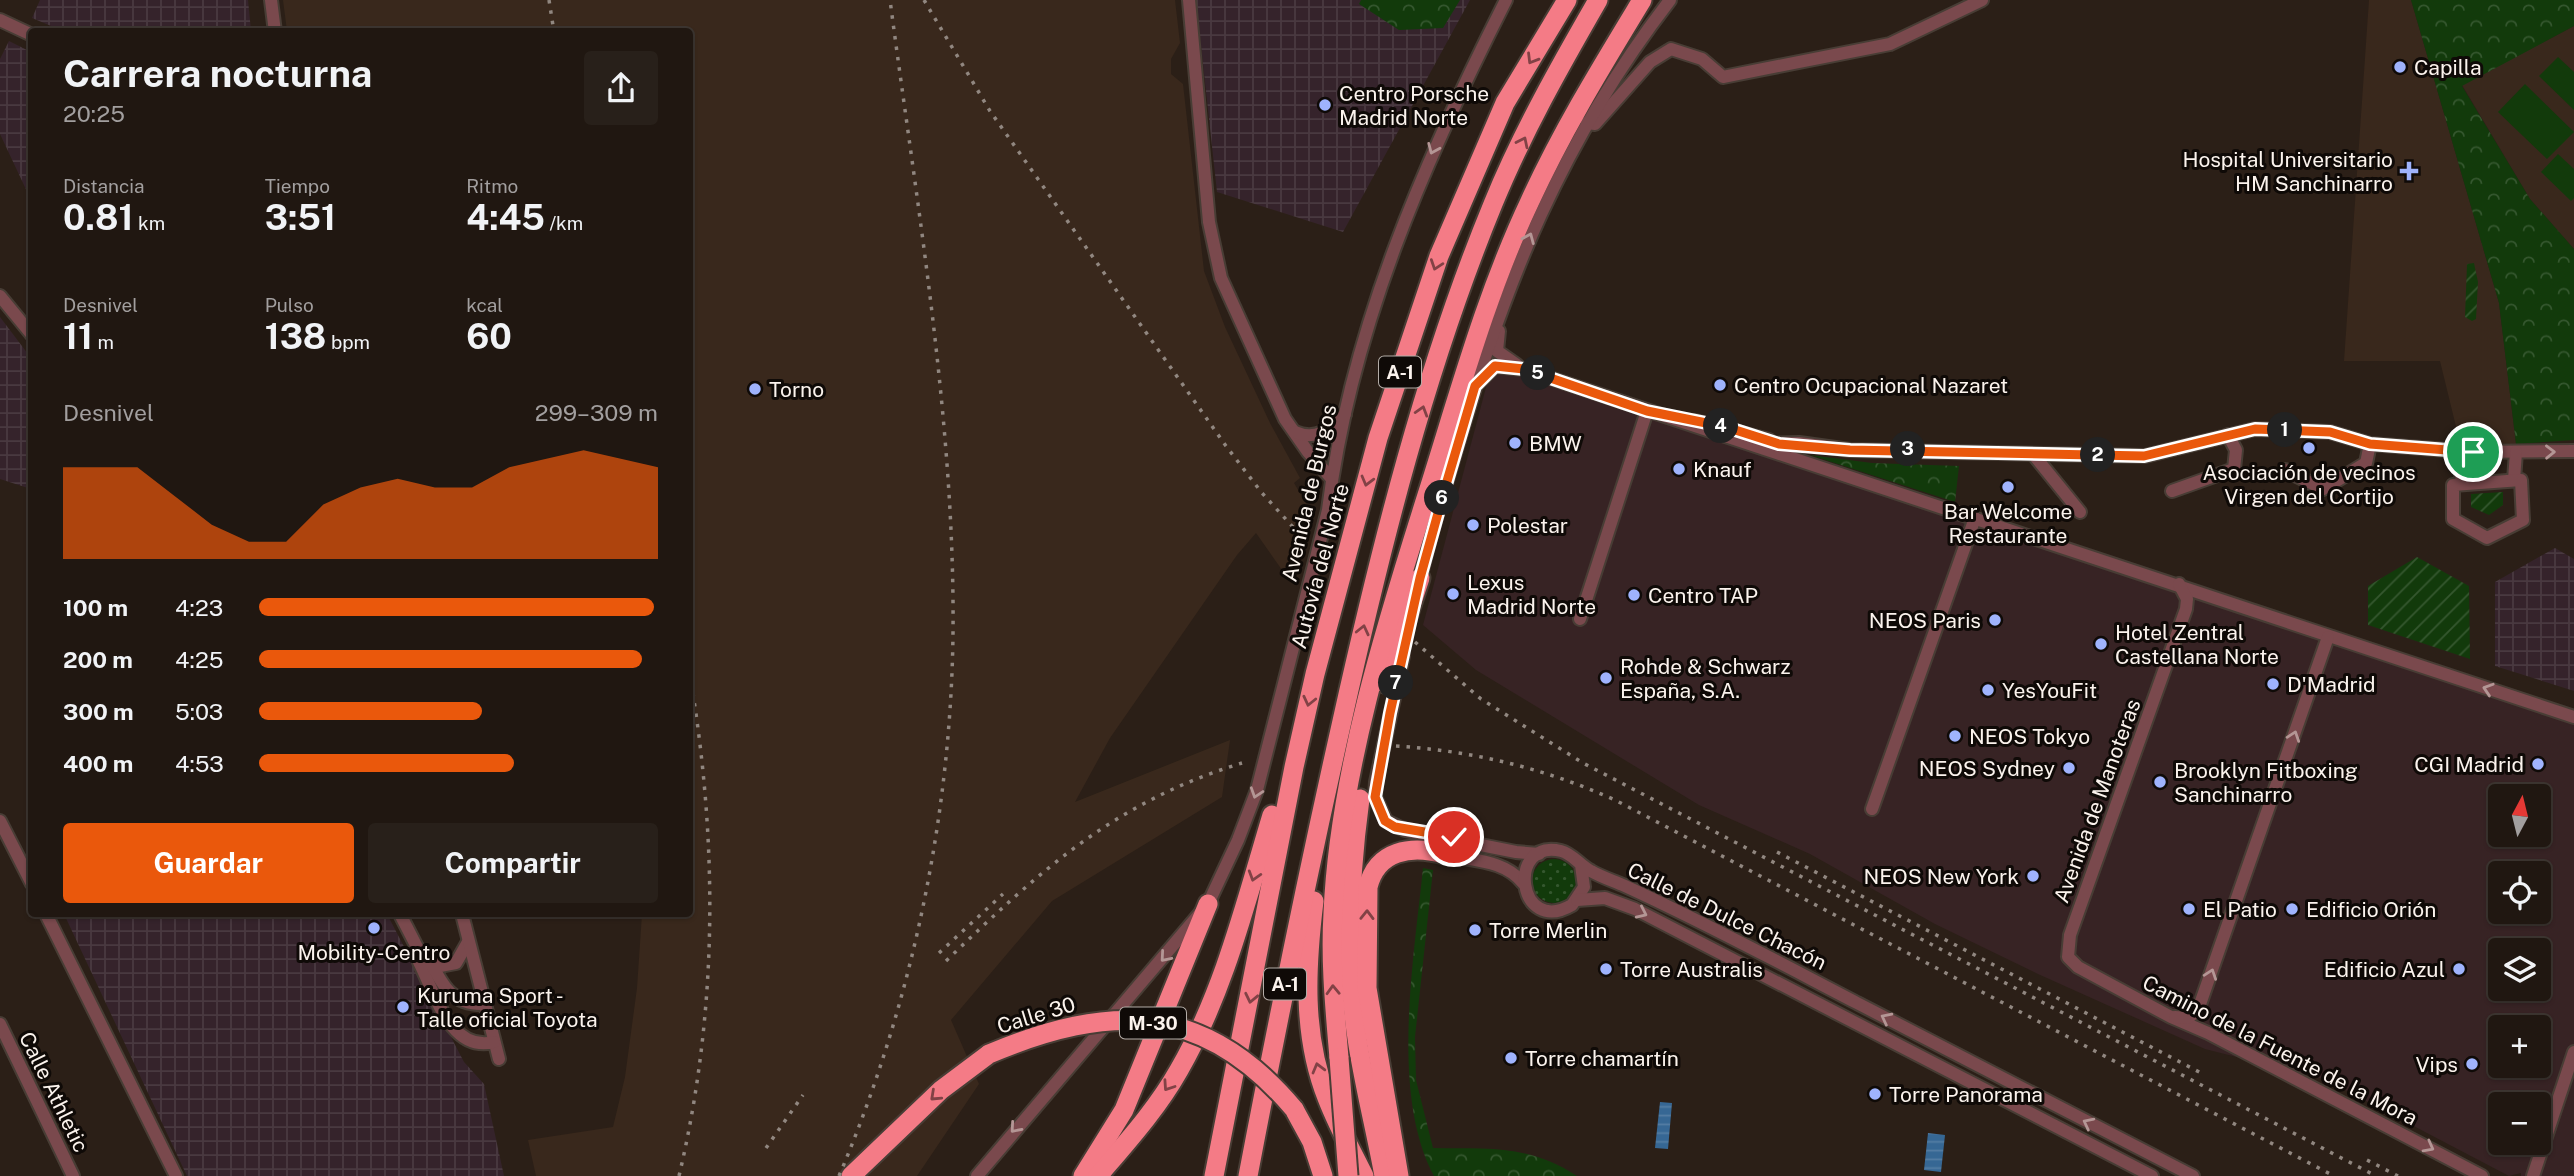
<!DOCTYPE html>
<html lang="es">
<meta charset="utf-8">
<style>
:root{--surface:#201711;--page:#28201a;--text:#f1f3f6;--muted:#a29f9f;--line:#3d3631;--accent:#ea580c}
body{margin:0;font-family:"Public Sans",sans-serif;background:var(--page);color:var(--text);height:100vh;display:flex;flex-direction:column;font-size:26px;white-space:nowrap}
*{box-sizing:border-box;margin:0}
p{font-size:23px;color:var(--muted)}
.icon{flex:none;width:38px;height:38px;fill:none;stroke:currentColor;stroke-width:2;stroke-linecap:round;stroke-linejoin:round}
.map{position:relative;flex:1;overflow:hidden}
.details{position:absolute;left:28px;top:28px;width:665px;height:889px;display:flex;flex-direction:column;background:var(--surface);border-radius:7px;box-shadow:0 2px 5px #0004,0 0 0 2px var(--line)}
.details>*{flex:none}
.needle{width:46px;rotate:7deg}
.controls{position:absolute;left:2488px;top:784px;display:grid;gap:14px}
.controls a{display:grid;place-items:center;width:63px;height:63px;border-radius:7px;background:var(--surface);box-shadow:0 2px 5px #0004,0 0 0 2px var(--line);font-size:35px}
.pin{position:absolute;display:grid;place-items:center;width:60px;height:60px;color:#fff;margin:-30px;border:4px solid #fff;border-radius:50%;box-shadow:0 2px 7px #0007}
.km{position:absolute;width:35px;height:35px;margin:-18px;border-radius:50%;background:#222;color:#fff;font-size:19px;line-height:35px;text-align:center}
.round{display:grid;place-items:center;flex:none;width:74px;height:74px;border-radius:7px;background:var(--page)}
.overview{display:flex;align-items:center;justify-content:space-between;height:119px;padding:0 35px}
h1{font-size:38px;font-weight:700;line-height:52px}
.stats{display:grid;grid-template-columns:repeat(3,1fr);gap:10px;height:119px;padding:7px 35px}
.stats div{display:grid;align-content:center}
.stats b{font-size:35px;font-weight:700}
.stats small{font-size:19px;font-weight:400}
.stats p{font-size:19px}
.chart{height:196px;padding:14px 35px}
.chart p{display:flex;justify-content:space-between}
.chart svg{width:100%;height:126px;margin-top:7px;fill:var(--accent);opacity:.7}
.cta{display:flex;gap:14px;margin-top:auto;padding:14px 35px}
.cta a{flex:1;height:80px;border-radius:7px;background:var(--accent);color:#fff;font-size:28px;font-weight:700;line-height:80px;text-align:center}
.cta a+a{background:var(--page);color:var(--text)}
ul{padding:0 35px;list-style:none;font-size:23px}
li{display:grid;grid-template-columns:112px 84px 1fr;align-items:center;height:52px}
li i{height:18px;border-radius:9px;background:var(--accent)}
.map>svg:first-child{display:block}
.commercial{fill:#372324;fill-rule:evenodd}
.industrial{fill:url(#industrial-grid)}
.built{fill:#39281c}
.grass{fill:url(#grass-dots)}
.park{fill:url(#park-crowns)}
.garden{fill:url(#garden-furrows)}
.pitch{fill:#123a0b}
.water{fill:url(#water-rules)}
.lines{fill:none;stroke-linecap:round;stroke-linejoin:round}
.minor-casing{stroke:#483d35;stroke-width:16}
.highway-casing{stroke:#483d35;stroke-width:23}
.minor{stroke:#7a494d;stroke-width:12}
.highway{stroke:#f47b86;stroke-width:19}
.rail{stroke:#918780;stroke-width:3.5;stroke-dasharray:3.5 7;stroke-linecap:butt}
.highway-bridge-casing{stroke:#483d35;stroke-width:23;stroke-linecap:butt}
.highway-bridge{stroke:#f47b86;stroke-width:19}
.oneway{stroke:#824246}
.oneway2{stroke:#b49695}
.route-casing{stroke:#fff;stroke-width:14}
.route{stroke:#ea580c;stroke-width:9}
.poi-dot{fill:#9fb3fd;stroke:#0f0a07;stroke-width:2.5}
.labels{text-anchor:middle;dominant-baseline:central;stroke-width:6;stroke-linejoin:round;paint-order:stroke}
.shield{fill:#0f0a07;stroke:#b4ada8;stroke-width:2}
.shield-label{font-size:19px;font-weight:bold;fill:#fbf3ed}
.poi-label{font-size:21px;fill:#fbf3ed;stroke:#0f0a07;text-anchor:start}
.street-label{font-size:21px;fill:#fbf3ed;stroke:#0f0a07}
</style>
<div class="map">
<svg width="2574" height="1176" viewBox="0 0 2574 1176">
<defs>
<pattern id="industrial-grid" width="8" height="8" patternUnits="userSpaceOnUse" patternTransform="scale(1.75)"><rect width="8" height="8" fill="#35232b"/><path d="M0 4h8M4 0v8" fill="none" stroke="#493940"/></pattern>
<pattern id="grass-dots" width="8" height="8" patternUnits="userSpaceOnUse" patternTransform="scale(1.75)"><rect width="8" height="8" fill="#123a0b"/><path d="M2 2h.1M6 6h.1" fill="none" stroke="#35572f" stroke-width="1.8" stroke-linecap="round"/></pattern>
<pattern id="park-crowns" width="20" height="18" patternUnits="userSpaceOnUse" patternTransform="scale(1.75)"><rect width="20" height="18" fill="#123a0b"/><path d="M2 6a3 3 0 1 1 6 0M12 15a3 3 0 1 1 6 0" fill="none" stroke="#35572f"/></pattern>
<pattern id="garden-furrows" width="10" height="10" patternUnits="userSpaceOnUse" patternTransform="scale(1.75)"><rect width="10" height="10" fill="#123a0b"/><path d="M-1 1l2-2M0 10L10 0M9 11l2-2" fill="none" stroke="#35572f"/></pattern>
<pattern id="water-rules" width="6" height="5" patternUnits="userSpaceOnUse" patternTransform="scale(1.75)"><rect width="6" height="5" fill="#366794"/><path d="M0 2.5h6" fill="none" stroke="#547da3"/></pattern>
</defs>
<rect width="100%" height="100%" fill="#2b1f17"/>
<path class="commercial" d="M1502,370l340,112 111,29 226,73 29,19 366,120v453h-53v-3l-12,3 -185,-97 -119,-30 -167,-75 -103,-50 -125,-70 -111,-49 -223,-135 -53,-45 66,-249zM2501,796h38v39h-38zM2501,873h38v39h-38zM2501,950h38v39h-38zM2501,1027h38v39h-38zM2501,1104h38v39h-38z"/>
<g class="industrial">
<polygon points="40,0 248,0 251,31 63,31 32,18"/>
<polygon points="1196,0 1470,0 1343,232 1217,192"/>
<polygon points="9,41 31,52 31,200 0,134 0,59"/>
<polygon points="0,317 31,358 31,489 0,479"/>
<polygon points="2555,548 2574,559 2574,691 2495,666 2495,582"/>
<polygon points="64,914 387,914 464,1062 484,1084 504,1176 187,1176"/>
</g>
<g class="built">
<polygon points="283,0 1175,0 1180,43 1171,59 1171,74 1183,84 1204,271 1225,327 1270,423 1300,478 1294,483 1310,510 1291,571 1282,570 1256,533 1237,555 1110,738 1075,802 1230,740 1222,797 1052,901 951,1020 979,1084 917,1176 536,1176 528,1140 613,1127 625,1077 637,988 642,914 690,914 690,32 287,31"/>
<polygon points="2369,0 2411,0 2499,303 2516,444 2460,443 2440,361 2344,361"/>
<polygon points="2574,26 2574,249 2530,199 2462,85"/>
</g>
<circle class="grass" cx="1554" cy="881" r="22"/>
<g class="park">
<polygon points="1361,0 1460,0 1443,28 1399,30 1359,4"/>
<polygon points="2411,0 2574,0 2574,26 2462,86 2530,199 2574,249 2574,440 2516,444 2499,303"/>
<polygon points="1810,455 1872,463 1959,466 1955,502"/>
<path d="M1423,868l10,2 -18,167 1,43 17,68c54,1 95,-4 144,28h-143c-44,-82 -20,-218 -11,-308z"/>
</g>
<g class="garden">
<polygon points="2474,263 2478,282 2476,319 2472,321 2465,317 2467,264"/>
<polygon points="2503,492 2503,505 2489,515 2471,507 2471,494"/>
<polygon points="2417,557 2469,586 2470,659 2368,625 2368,586"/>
</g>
<g class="pitch">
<polygon points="2558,57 2574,72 2574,110 2539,76"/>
<polygon points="2525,84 2574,132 2547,159 2498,112"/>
<polygon points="2558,154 2574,169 2574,198 2571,201 2541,172"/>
</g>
<g class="water">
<polygon points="1660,1102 1672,1103 1668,1149 1655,1148"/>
<polygon points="1928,1133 1945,1135 1941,1172 1924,1170"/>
</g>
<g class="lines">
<g class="minor-casing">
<g id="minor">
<polyline points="271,0 275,32"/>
<polyline points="1189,0 1209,222 1221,278 1285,419 1308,452 1332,479"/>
<polyline points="0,20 32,35"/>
<polyline points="1587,123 1595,124 1650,62 1671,49 1702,59 1723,77 1890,44 1982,0"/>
<polyline points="0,296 32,335"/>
<polyline points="1499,331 1497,351 1517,365"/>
<polyline points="1475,386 1495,366 1523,369 2574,717"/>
<polyline points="1695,421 1769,440"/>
<path d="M1295,432c20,9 36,-2 50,-18"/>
<polyline points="1758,444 1799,443 1850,450 2145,456 2255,429 2330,432 2370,444 2473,452 2574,451"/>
<polyline points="2459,451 2462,484"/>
<polyline points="2033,454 2080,512"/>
<polyline points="2285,470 2323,489 2366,463 2370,444"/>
<polyline points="2514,480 2516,452"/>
<polygon points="2521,480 2523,520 2487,538 2453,519 2453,485"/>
<polyline points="2172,491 2234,469 2236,450 2228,435"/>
<path d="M1419,583c10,-45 24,-89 37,-133 49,-168 106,-310 214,-450"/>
<polyline points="2179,584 2187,599 2186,609 2070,935 2068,957 2078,967 2171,1017 2208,1033 2482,1176"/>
<polyline points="1580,619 1647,411"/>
<polyline points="1403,656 1376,782 1375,797 1386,821 1405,830 1516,852 1539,854"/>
<polyline points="1872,809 1975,518"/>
<polyline points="0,821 32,884"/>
<path d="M1444,854c27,7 60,5 79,29"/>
<path d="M1581,865l3,22 -12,18c-55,32 -66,-67 -11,-54 12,3 18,14 30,20 10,6 23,10 34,15 79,36 155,77 232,117 112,58 224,116 336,173"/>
<polyline points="1577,900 1605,898 1635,909 2152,1176"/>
<polyline points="46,914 176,1176"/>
<polyline points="400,914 419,951 440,966 456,963 468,942"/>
<polyline points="462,914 499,1059"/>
<path d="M419,951v11c16,31 31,91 75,80"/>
<path d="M430,961c13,26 23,44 54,43"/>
<polyline points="2175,1017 2188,1018 2198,1010 2328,637"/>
<polyline points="0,1024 73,1176"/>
<path d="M977,1176l231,-272 30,-64 19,-50 71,-280c22,-180 97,-350 178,-510"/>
<polyline points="2533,1176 2574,1052"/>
</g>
</g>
<g class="highway-casing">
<g id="highway">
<polyline points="1385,683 1420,578"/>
<path d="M1360,799c-11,81 -15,164 -2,246 7,44 18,87 26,131"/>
<path d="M1314,901c-8,66 -12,134 13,197 10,26 24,52 37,78"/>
<path d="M1339,1058c-4,-48 -9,-96 -6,-145 6,-139 53,-289 95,-421 31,-98 58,-198 102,-291 32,-70 72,-135 112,-201"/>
<polyline points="1294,1109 1312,1142 1323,1176"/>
<polyline points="851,1176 941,1090 989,1054"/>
<polyline points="1083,1176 1124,1110 1208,904"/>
<path d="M1098,1176c29,-34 59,-67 81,-106 45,-78 67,-169 93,-255"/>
<polyline points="1214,1176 1294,767 1315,674 1378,438 1439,256 1505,103 1567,0"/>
<path d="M1248,1176c29,-152 60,-304 94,-455 39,-175 83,-352 151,-517 29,-71 67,-138 105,-204"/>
<path d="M1399,1176l-32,-188 1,-101c9,-37 43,-42 76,-33"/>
</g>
</g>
<use href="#minor" class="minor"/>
<use href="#highway" class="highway"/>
<g class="rail">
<polyline points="549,0 554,32"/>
<polyline points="924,0 990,111 1226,446 1262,493 1302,537"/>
<polyline points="1415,642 1481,699 1583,763 2376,1176"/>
<path d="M1396,746c77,5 148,22 219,54l719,376"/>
<polyline points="1777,852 2205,1075"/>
<polyline points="939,953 1003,894"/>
<path d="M946,961c94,-90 168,-159 296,-198"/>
<polyline points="766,1148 803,1095"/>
<polyline points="2367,1160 2398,1176"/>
<path d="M679,1176c39,-165 39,-334 11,-501"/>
<path d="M839,1176c72,-169 112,-359 114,-543 2,-208 -36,-427 -63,-633"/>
</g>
<g class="highway-bridge-casing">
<g id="highway-bridge">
<path d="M989,1054c121,-51 215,-52 305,55"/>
<polyline points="1339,1058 1348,1176"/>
</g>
</g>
<use href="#highway-bridge" class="highway-bridge"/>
</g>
<defs><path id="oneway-chevron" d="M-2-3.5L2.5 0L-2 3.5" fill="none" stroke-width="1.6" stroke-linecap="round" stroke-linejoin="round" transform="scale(1.75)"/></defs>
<g class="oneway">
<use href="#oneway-chevron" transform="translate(1532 59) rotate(121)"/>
<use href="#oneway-chevron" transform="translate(1523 142) rotate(-64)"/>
<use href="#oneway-chevron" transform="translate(1436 265) rotate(109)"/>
<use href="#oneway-chevron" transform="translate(1422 411) rotate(-73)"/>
<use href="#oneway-chevron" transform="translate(1367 481) rotate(105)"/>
<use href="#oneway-chevron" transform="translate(1363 630) rotate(-77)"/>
<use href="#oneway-chevron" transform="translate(1309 701) rotate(103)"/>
<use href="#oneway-chevron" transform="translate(1254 876) rotate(107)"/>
<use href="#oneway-chevron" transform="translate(1367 915) rotate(-89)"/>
<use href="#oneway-chevron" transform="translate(1333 990) rotate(-92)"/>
<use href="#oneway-chevron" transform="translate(1251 998) rotate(102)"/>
<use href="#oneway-chevron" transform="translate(1318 1068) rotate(-105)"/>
<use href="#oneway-chevron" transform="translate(1168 1086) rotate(124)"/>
<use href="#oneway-chevron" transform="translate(935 1096) rotate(137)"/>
</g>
<g class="oneway2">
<use href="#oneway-chevron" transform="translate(1433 149) rotate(113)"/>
<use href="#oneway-chevron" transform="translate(1529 238) rotate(-67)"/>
<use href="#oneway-chevron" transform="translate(2550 452) rotate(-1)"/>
<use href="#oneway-chevron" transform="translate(2488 689) rotate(-162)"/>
<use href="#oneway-chevron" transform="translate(2294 736) rotate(-71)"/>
<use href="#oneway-chevron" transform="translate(1256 793) rotate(108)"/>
<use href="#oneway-chevron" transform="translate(1642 913) rotate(25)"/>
<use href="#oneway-chevron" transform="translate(1165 957) rotate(131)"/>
<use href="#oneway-chevron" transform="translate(2211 974) rotate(-71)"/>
<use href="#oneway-chevron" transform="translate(1886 1018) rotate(-153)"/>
<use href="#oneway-chevron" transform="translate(2088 1123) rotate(-153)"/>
<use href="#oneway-chevron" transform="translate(1015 1128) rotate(131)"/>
<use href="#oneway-chevron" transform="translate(2429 1147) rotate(28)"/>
</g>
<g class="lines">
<g class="route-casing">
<polyline id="route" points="1454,837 1395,827 1385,821 1375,797 1390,713 1420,578 1445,488 1475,386 1495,366 1524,369 1647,411 1726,427 1779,444 1850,450 2144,456 2255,429 2330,432 2370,444 2473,452"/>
</g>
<use href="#route" class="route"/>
</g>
<g class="poi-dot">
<circle cx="2400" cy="67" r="7"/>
<circle cx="1325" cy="105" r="7"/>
<path d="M2405.5 160.5h7v7h7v7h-7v7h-7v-7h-7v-7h7z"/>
<circle cx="1720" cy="385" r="7"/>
<circle cx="755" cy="389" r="7"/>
<circle cx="1515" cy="443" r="7"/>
<circle cx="2309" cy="448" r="7"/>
<circle cx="1679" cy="469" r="7"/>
<circle cx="2008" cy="487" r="7"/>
<circle cx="1473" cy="525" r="7"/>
<circle cx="1453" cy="594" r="7"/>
<circle cx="1634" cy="595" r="7"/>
<circle cx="1995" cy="620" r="7"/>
<circle cx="2101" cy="644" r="7"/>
<circle cx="1606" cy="678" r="7"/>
<circle cx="2273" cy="684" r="7"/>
<circle cx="1988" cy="690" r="7"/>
<circle cx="1955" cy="736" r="7"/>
<circle cx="2538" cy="764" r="7"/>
<circle cx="2069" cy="768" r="7"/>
<circle cx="2160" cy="782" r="7"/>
<circle cx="2033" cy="876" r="7"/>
<circle cx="2189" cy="909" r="7"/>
<circle cx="2292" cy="909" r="7"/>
<circle cx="374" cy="928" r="7"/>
<circle cx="1475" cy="930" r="7"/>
<circle cx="1606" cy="969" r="7"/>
<circle cx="2459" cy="969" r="7"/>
<circle cx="403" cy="1007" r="7"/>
<circle cx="1511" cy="1058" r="7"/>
<circle cx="2472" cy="1064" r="7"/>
<circle cx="1875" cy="1094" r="7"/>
</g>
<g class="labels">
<g class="shield">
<rect x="1379" y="356.5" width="42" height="31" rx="5"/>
<rect x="1264" y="968.5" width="42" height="31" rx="5"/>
<rect x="1120" y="1007.5" width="66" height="31" rx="5"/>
</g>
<g class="shield-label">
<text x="1400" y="372">A-1</text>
<text x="1285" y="984">A-1</text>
<text x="1153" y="1023">M-30</text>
</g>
<g class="poi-label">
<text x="2414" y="67">Capilla</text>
<text x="1339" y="93">Centro Porsche<tspan x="1339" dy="24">Madrid Norte</tspan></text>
<text x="2393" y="159" text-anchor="end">Hospital Universitario<tspan x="2393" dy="24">HM Sanchinarro</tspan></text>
<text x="1734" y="385">Centro Ocupacional Nazaret</text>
<text x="769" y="389">Torno</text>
<text x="1529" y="443">BMW</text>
<text x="1693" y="469">Knauf</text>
<text x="2309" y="472" text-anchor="middle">Asociación de vecinos<tspan x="2309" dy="24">Virgen del Cortijo</tspan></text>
<text x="2008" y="511" text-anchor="middle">Bar Welcome<tspan x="2008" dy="24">Restaurante</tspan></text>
<text x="1487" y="525">Polestar</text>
<text x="1467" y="582">Lexus<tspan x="1467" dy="24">Madrid Norte</tspan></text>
<text x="1648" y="595">Centro TAP</text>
<text x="1981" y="620" text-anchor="end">NEOS Paris</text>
<text x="2115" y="632">Hotel Zentral<tspan x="2115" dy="24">Castellana Norte</tspan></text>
<text x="1620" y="666">Rohde &amp; Schwarz<tspan x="1620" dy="24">España, S.A.</tspan></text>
<text x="2287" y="684">D'Madrid</text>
<text x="2002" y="690">YesYouFit</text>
<text x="1969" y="736">NEOS Tokyo</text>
<text x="2524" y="764" text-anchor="end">CGI Madrid</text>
<text x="2055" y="768" text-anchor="end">NEOS Sydney</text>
<text x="2174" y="770">Brooklyn Fitboxing<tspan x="2174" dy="24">Sanchinarro</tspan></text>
<text x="2019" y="876" text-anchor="end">NEOS New York</text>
<text x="2203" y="909">El Patio</text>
<text x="2306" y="909">Edificio Orión</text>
<text x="1489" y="930">Torre Merlin</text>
<text x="374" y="952" text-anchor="middle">Mobility-Centro</text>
<text x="1620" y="969">Torre Australis</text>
<text x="2445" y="969" text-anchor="end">Edificio Azul</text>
<text x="417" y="995">Kuruma Sport -<tspan x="417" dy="24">Talle oficial Toyota</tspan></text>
<text x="1525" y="1058">Torre chamartín</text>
<text x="2458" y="1064" text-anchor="end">Vips</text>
<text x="1889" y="1094">Torre Panorama</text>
</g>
<g class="street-label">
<text transform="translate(1309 493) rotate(-77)">Avenida de Burgos</text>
<text transform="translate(1320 566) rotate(-75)">Autovía del Norte</text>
<text transform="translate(2097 801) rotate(-70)">Avenida de Manoteras</text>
<text transform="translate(1727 916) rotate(26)">Calle de Dulce Chacón</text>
<text transform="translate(1036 1015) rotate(-17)">Calle 30</text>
<text transform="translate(2280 1050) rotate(27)">Camino de la Fuente de la Mora</text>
<text transform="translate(54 1092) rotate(64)">Calle Athletic</text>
</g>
</g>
</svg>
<div class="controls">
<a><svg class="needle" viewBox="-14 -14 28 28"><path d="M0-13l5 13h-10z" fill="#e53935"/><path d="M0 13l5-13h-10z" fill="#a29f9f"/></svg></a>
<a><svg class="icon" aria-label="locate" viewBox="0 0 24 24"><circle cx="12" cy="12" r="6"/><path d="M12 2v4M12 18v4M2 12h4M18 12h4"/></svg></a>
<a><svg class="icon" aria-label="layers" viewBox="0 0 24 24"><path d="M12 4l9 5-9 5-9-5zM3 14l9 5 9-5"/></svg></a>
<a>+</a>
<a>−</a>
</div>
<div class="pin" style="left:2473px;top:452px;background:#1e9e55"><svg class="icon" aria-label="arrive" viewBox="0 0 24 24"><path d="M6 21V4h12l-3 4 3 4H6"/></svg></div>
<div class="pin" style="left:1454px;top:837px;background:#d93025"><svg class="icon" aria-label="check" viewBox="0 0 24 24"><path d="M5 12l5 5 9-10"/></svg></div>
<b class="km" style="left:2285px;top:430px">1</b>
<b class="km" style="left:2098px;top:455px">2</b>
<b class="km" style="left:1908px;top:449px">3</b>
<b class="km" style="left:1721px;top:426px">4</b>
<b class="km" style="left:1538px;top:373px">5</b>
<b class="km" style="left:1442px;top:498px">6</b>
<b class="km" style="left:1396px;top:683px">7</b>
<section class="details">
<div class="overview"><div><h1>Carrera nocturna</h1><p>20:25</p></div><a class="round"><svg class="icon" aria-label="share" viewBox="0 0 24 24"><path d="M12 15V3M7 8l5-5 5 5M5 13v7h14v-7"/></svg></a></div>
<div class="stats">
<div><p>Distancia</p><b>0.81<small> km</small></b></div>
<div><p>Tiempo</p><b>3:51</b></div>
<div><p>Ritmo</p><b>4:45<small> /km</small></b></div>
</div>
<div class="stats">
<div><p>Desnivel</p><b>11<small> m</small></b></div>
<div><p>Pulso</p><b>138<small> bpm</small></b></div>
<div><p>kcal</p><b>60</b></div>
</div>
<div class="chart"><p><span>Desnivel</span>299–309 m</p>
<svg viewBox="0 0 160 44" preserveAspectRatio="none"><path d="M0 44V12L10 12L20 12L30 22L40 32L50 38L60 38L70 25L80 19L90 16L100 19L110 19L120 12L130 9L140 6L150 9L160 12V44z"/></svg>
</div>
<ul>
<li><b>100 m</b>4:23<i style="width:99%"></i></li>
<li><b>200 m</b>4:25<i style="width:96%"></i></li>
<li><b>300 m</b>5:03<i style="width:56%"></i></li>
<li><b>400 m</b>4:53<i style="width:64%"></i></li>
</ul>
<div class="cta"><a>Guardar</a><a>Compartir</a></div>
</section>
</div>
